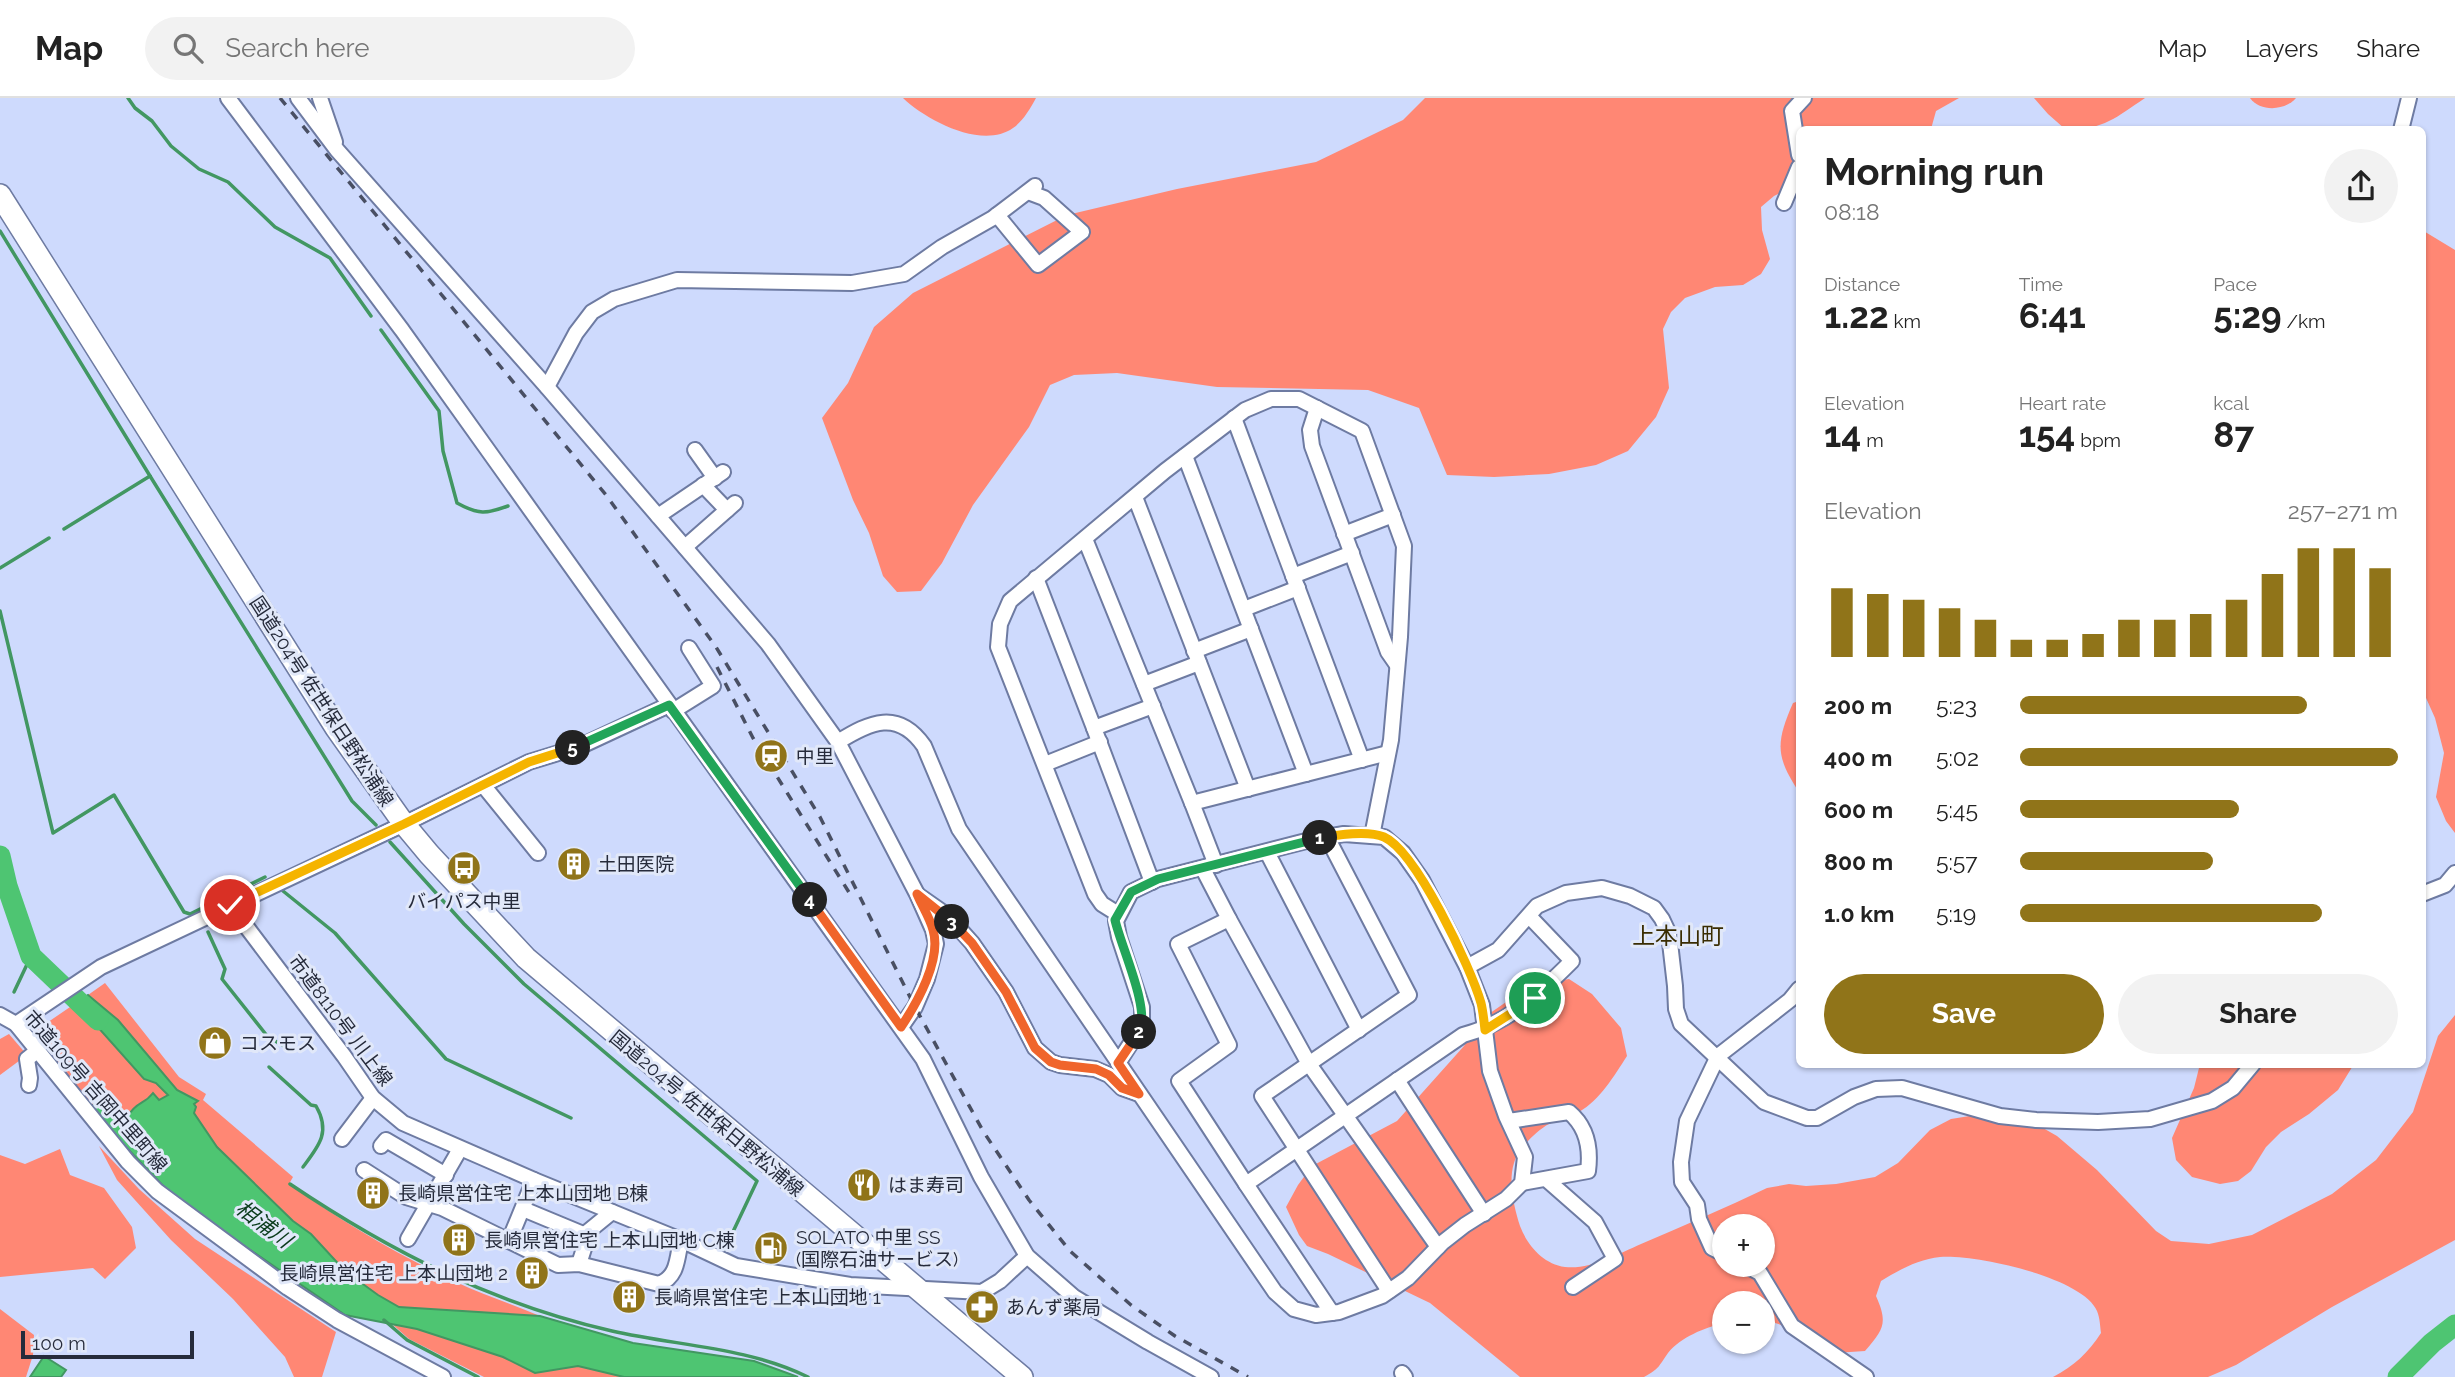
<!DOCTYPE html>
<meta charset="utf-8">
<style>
:root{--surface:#fff;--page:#f2f2f2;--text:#222;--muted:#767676;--line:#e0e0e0;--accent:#907419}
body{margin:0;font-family:Raleway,"Noto Sans JP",sans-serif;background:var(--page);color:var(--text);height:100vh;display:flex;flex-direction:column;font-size:26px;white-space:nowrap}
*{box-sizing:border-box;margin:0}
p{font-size:23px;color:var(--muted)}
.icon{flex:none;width:38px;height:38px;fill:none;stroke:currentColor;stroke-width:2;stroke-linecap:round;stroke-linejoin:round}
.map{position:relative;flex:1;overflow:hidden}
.drawer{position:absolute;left:1796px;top:28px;width:630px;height:942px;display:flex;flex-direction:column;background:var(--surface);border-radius:10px;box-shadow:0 2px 5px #0004}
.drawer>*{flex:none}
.fabs{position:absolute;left:1712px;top:1116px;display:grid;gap:14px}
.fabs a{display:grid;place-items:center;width:63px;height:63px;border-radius:50%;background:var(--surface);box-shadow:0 2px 5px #0004;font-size:35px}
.scale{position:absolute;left:21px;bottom:18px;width:173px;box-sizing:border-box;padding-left:7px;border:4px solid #262b3b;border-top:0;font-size:19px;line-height:24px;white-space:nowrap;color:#262b3b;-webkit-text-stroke:5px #e1e8f9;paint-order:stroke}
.pin{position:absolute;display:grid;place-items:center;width:60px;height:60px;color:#fff;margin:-30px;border:4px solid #fff;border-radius:50%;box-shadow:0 2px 7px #0007}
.km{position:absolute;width:35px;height:35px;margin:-18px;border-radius:50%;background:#222;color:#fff;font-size:19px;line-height:35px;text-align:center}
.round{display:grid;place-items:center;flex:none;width:74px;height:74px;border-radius:37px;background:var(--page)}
.headline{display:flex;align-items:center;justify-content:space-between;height:119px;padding:0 28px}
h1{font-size:38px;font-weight:700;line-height:52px}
.stats{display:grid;grid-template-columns:repeat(3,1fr);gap:10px;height:119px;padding:7px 28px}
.stats div{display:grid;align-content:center}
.stats b{font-size:35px;font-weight:700}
.stats small{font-size:19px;font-weight:400}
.stats p{font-size:19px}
.chart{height:196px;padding:14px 28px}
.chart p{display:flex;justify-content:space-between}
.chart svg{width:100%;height:126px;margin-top:7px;stroke:var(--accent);stroke-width:6}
.action{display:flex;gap:14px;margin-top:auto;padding:14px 28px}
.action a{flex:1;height:80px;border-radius:42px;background:var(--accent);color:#fff;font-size:28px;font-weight:700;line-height:80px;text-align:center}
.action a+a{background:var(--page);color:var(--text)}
ul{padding:0 28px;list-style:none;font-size:23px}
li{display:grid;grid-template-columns:112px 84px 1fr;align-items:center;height:52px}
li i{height:18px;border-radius:9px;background:var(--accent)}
header{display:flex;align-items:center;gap:42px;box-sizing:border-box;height:98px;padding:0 35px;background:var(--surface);border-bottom:2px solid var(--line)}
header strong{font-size:33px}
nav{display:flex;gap:38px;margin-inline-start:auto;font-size:24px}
.search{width:490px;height:63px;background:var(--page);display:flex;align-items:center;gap:18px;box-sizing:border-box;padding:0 24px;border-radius:38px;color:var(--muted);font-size:26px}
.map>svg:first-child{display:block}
.green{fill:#ff8774;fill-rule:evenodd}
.water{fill:#4ec572;stroke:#429762;stroke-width:2}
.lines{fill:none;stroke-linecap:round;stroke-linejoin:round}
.stream{stroke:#429762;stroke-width:3.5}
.river{stroke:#4ec572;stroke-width:21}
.minor-casing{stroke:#6e7ba2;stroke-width:18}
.highway-casing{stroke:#6e7ba2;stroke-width:24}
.minor{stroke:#fff;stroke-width:14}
.highway{stroke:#fff;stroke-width:21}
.rail{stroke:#494f63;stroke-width:3.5;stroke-dasharray:9 9;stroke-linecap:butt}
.split-1-casing{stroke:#fff;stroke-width:14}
.split-2-casing{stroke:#fff;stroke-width:14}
.split-3-casing{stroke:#fff;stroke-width:14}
.split-4-casing{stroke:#fff;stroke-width:14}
.split-5-casing{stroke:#fff;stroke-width:14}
.split-6-casing{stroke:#fff;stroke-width:14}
.split-1{stroke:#f5b400;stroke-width:9}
.split-2{stroke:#22a559;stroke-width:9}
.split-3{stroke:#f0652b;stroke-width:9}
.split-4{stroke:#f0652b;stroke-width:9}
.split-5{stroke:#22a559;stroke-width:9}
.split-6{stroke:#f5b400;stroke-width:9}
.labels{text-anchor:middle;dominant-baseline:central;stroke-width:6;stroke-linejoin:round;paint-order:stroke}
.street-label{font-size:19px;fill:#262b3b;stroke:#e1e8f9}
.poi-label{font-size:19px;fill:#262b3b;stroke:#e1e8f9;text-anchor:start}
.water-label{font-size:21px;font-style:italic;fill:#0a3b1b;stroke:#e1e8f9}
.quarter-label{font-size:23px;fill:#3a2d02;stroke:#e1e8f9}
</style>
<header>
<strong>Map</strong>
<div class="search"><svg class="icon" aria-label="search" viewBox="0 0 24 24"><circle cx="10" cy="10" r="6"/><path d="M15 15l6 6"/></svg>Search here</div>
<nav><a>Map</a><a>Layers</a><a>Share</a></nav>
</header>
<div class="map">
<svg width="2455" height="1279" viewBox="0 0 2455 1279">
<rect width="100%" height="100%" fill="#cedafd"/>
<g class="green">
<path d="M903,0h133c-6,11 -13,23 -23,30 -31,22 -87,-8 -110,-30z"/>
<polygon points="1425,0 1959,0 1936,13 1931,31 1799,32 1799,86 1774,98 1761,109 1762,132 1770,161 1761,176 1743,187 1715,189 1685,200 1671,214 1663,231 1669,290 1656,319 1628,353 1596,367 1549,376 1494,379 1447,377 1419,310 1368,292 1217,289 1117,275 1074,277 1050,287 1029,329 973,407 942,465 921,493 897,494 883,478 869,435 853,402 822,320 848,285 874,229 913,195 1067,117 1177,91 1316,64 1403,22"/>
<path d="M2034,0h111c-31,21 -42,32 -80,31l-17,-15z"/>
<path d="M2250,0h46c-11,13 -36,14 -46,0z"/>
<polygon points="2422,132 2455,152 2455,735 2446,723 2436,699 2444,655 2435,620 2422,591"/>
<path d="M1799,603v91c-24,-36 -23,-50 -6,-89z"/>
<path d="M1569,881l23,15 29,34 6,28c-13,20 -27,44 -48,56 -9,5 -20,7 -30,12 -12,6 -31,25 -35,39 -6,19 0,44 6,63 7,19 23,38 45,41 25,3 53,-13 76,-23 42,-18 84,-36 126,-56l22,-4 17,2 30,-2 39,-7 23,-14 32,-33 21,-11 25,-4 60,9 21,12 40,34 59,61 15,10 38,3 43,-9 80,-41 44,-34 37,-48 25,-76 17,-21v225l-123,67 -96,58 -28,12h-155c21,-11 35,-24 48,-44 -1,-7 -1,-15 -4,-22 -14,-34 -123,-57 -157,-54 -21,2 -41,13 -59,24l-5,15c12,27 8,33 -11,55l-30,2 -31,-21 -42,-13v-15h-38v19c-20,5 -43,14 -56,30 -10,14 -8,15 -24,24h-124l-90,-74 -102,-49 -21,-8 -8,-11 -13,-28 12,-22 14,-19 85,-45 67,-75 19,-28 26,-18 37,-17zM1724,1129h38v38h-38z"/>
<path d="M105,885l74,94 27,17 -3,6 90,77 -4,7c52,37 109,71 167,98 27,13 56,22 84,34l-141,-9 -21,-12 -33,-24 -34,-37 -18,-13 -76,-74 -23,-34 2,-6 -2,-2 3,-4 -20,-11 -59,-70 -30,-25z"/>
<path d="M73,907l15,11 56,63 12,3 12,14 -10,4 -4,-6c-11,11 -17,6 -26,23l-11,-5 -16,-13 -9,7 -58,-71 1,-4z"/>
<polygon points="9,936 27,957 0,977 0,941"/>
<polygon points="2200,966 2354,966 2338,992 2309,1016 2281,1034 2266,1049 2251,1073 2238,1083 2220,1086 2192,1079 2176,1062 2172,1040 2194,990"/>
<polygon points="99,1048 139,1091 195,1141 336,1234 322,1279 294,1279 285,1259 233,1201 171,1142 117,1082"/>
<polygon points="60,1051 70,1077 104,1090 132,1129 136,1150 105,1181 93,1170 0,1179 0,1057 25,1066"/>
<polygon points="0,1211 34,1237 33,1257 26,1279 0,1279"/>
<polygon points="392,1226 417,1231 503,1259 535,1275 578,1268 624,1279 484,1279 409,1241"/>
</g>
<g class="water">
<path d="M88,897l30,25 59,70 21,11 -4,3 2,3 -2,6 23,34 76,74 18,13 34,37 33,24 21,12 141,9 93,27 121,18 44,16h-174l-46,-11 -43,7 -32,-16 -86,-28 -72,-14 -150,-103 -25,-19 -47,-49 -31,-38 8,-7 17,13 11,4c9,-15 16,-11 25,-23l6,7 9,-5 -12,-12 -12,-4 -56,-63 -15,-11z"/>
<polygon points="44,1258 66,1272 61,1279 30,1279"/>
</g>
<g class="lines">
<g class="stream">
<polyline points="128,0 135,10 152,23 171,48 199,71 228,84 275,129 330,160 371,218"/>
<polyline points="0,133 150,378"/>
<path d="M381,232l58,81 4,40 14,52c22,12 29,11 51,3"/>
<polyline points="64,431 150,378 352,703 376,727"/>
<polyline points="0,470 49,440"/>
<polyline points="0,513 53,735 114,697 184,814 190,816 265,779"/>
<polyline points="390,744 464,826 524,886 757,1083 722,1157"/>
<polyline points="283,793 335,835 446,961 571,1020"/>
<polyline points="208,834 225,871 222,881 268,939 284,948"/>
<polyline points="14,894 31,858"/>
<path d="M269,969l42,38 5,1c15,26 3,40 -13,61"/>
<path d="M290,1086c101,68 204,120 322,147 66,15 135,16 196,46"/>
<polyline points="384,1222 407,1242 478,1279"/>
</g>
<g class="river">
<polyline points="0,758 7,788 31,858 98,922"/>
<polyline points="2398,1279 2432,1245 2455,1227"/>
</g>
<g class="minor-casing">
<g id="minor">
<polyline points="228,0 402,232 923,961 981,1079 1027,1158 1074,1199 1148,1244 1211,1279"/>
<polyline points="298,0 337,52 547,289 768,546 838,644 917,796 933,832 936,846 927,881 915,909 901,929"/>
<polyline points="320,0 335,44"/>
<polyline points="2401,32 2409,0"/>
<polyline points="1799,57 1792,13 1804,0"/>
<polyline points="1784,105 1799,69"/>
<polyline points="997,117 1038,167 1082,134 1044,100 1028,94"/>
<polyline points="547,289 576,235 592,214 614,201 677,182 852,185 904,176 942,149 993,120 1035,88"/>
<polyline points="1317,310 1310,332 1312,348 1388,554 1397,567"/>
<polyline points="1234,320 1362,662"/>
<polyline points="695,352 715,380"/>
<polyline points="1185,358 1306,676"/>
<polyline points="703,387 727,412"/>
<polyline points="1135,399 1248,691"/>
<polyline points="658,418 723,374"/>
<polyline points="1344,436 1393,417"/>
<polyline points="1085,441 1192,705 1388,655"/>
<polyline points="685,449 735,405"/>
<polyline points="1293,478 1352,455"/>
<polyline points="1036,480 1094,630"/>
<polyline points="1244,511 1298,490"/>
<polyline points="1194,553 1251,531"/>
<polyline points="1144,586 1199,565"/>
<polyline points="673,613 713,588 689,550"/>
<path d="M838,644c32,-20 60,-33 86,4l35,83 316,463 19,17 22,6 23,-3 43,-16 26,-18 34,-35 23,-18 41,-26 16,-16 3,-26 -19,-41 -16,-45 -8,-66 -15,-38 -45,-87 -19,-27 -19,-16 -40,-3 -30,5 -156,40 -27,13 -15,29 3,16 23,70v19l-24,37"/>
<polyline points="1045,666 1100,644"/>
<polyline points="483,687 538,755"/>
<polyline points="1192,705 1216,767"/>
<polyline points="1327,739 1409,897 1262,998 1389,1193"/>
<polyline points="1267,754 1359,932"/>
<polyline points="1203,771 1229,821"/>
<polyline points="1152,784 1094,630 1153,608"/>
<polyline points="2422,796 2445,787 2455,775"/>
<polyline points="918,797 948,818 972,845 1006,894 1035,950 1051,964 1060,967 1095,971 1109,977 1122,990 1139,996"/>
<polyline points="230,807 344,958 373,1000 403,1025 534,1082 681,1142 736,1168 850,1187 982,1194 1000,1183 1027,1158"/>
<polyline points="1118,816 1102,806 1095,796 998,549 1000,526 1010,503 1165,373 1245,312 1271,301 1299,301 1362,333 1404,448 1400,539 1391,642 1372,738"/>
<polyline points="1467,869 1498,852 1537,808 1566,795 1602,790 1630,798 1654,810 1662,821 1669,836 1675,888 1676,911 1681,926 1764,1004 1807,1020 1817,1020 1854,999 1876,991 1902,990 2000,1018 2036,1022 2098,1024 2150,1021 2212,1003 2233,990 2253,966"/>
<polyline points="0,917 16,926 128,1064 157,1093 288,1190 337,1222 443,1279"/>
<polyline points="16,926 101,869 404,726 529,664 581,648 669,607"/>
<polyline points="1397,982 1484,1116"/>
<polyline points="29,987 30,980 27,961 37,953"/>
<path d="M1509,1023l60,-9c18,15 22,36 19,59l-66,12"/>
<polyline points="342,1041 373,1000"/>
<polyline points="381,1048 386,1042 446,1077"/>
<path d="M364,1072l42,27 36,11 116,57 21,-1 80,20c19,-7 18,-26 22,-44"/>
<polyline points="1546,1081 1595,1124 1615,1161 1573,1189"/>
<polyline points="1246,1086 1179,983 1229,947 1178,846 1229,821 1309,966 1438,1149"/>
<polyline points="523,1111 588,1138 579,1166"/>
<polyline points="585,1136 612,1114"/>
<polyline points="408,1141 460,1051"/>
<polyline points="509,1143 534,1082"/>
<polyline points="1724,1156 1712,1150 1699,1121 1697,1107 1682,1084 1681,1064 1687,1023 1718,958 1790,902 1799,891"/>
<polyline points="1745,1167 1760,1175 1792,1228 1866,1279"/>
<path d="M1332,1215l-86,-129 217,-149c46,-12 76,-41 109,-74l-43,-45"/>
<polyline points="1402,1275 1405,1279"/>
</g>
</g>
<g class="highway-casing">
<polyline id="highway" points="0,97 336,630 404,726 429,756 526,860 1022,1279"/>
</g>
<use href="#minor" class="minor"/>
<use href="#highway" class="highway"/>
<g class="rail">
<polyline points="280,0 606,397 716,549 820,719 915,909 983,1033 1029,1102 1070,1153 1131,1207 1175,1238 1248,1279"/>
<polyline points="717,569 753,640 850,796"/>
</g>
</g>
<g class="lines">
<g class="split-1-casing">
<path id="split-1" d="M1320,740c17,-3 47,-8 64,-1 32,14 87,131 97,166 2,8 3,18 4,27l50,-32"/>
</g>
<g class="split-2-casing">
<path id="split-2" d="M1139,934c12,-22 -18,-85 -24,-112l16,-28 27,-13 162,-41"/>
</g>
<g class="split-3-casing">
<polyline id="split-3" points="952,824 972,845 1006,894 1035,950 1051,964 1060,967 1096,971 1109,977 1122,990 1139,996 1118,965 1139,934"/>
</g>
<g class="split-4-casing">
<path id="split-4" d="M810,802l91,127c16,-24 41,-68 32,-97 -3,-12 -11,-24 -16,-36l35,28"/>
</g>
<g class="split-5-casing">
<polyline id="split-5" points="573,650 669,607 810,802"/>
</g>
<g class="split-6-casing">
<polyline id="split-6" points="230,807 404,726 529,664 573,650"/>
</g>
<use href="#split-1" class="split-1"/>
<use href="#split-2" class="split-2"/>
<use href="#split-3" class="split-3"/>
<use href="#split-4" class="split-4"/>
<use href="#split-5" class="split-5"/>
<use href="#split-6" class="split-6"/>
</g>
<defs>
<g id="station-disc" transform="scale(1.75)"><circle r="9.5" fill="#907419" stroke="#e1e8f9"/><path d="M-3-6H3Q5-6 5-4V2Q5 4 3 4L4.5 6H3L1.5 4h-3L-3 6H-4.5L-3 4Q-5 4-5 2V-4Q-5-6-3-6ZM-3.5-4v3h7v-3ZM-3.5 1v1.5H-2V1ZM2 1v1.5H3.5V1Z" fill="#fff"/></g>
<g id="building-disc" transform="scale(1.75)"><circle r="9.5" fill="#907419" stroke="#e1e8f9"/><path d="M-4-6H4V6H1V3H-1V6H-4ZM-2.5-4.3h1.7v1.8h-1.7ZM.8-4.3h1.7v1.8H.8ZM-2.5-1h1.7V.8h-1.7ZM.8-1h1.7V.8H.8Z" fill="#fff"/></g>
<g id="bus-disc" transform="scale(1.75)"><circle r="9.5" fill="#907419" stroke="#e1e8f9"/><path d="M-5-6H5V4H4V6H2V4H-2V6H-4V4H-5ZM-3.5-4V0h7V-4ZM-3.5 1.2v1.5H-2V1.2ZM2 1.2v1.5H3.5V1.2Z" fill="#fff"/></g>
<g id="shop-disc" transform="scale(1.75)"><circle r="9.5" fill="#907419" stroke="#e1e8f9"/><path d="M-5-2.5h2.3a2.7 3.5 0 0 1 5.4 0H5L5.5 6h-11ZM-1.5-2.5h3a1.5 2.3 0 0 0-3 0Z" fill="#fff"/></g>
<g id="restaurant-disc" transform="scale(1.75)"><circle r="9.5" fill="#907419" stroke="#e1e8f9"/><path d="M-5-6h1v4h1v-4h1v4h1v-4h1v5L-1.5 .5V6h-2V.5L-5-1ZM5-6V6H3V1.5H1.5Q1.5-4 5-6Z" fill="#fff"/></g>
<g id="fuel-disc" transform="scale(1.75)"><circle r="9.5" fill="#907419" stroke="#e1e8f9"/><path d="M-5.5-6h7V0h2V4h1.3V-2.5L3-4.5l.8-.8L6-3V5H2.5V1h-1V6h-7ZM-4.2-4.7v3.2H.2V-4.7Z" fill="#fff"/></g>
<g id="pharmacy-disc" transform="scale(1.75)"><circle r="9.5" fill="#907419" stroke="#e1e8f9"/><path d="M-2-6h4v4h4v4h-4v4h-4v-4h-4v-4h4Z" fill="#fff"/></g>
</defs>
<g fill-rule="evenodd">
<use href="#station-disc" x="771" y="658"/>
<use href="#building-disc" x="574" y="766"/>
<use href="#bus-disc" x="464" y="770"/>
<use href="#shop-disc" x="215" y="945"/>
<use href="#restaurant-disc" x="864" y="1087"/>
<use href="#building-disc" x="373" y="1095"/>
<use href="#building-disc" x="459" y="1142"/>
<use href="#fuel-disc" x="771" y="1150"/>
<use href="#building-disc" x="532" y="1175"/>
<use href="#building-disc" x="629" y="1199"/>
<use href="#pharmacy-disc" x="982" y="1209"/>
</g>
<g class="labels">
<g class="street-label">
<text transform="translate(322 603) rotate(57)">国道204号 佐世保日野松浦線</text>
<text transform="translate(341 922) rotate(53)">市道8110号 川上線</text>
<text transform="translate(96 993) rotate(49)">市道109号 吉岡中里町線</text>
<text transform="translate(707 1015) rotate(40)">国道204号 佐世保日野松浦線</text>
</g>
<g class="poi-label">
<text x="796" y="658">中里</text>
<text x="598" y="766">土田医院</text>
<text x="464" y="803" text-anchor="middle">バイパス中里</text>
<text x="240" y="945">コスモス</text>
<text x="888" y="1087">はま寿司</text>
<text x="398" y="1095">長崎県営住宅 上本山団地 B棟</text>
<text x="796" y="1139">SOLATO 中里 SS<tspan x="796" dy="22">(国際石油サービス)</tspan></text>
<text x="484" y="1142">長崎県営住宅 上本山団地 C棟</text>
<text x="508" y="1175" text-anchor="end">長崎県営住宅 上本山団地 2</text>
<text x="654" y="1199">長崎県営住宅 上本山団地 1</text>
<text x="1006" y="1209">あんず薬局</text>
</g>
<g class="water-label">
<text transform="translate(264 1126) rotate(37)">相浦川</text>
</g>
<g class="quarter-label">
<text x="1678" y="837">上本山町</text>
</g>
</g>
</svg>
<div class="fabs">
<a>+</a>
<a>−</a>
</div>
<div class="scale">100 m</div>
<div class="pin" style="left:1535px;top:900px;background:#1e9e55"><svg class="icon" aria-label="arrive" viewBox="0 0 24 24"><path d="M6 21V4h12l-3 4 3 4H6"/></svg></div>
<div class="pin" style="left:230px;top:807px;background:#d93025"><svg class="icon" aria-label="check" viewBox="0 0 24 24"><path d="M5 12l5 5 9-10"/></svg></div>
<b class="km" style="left:1320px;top:740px">1</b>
<b class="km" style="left:1139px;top:934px">2</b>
<b class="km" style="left:952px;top:824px">3</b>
<b class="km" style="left:810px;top:802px">4</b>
<b class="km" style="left:573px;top:650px">5</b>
<section class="drawer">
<div class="headline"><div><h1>Morning run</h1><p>08:18</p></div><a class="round"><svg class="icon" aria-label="share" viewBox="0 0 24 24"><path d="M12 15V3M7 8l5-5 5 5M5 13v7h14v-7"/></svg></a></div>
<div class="stats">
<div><p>Distance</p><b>1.22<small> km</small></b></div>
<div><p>Time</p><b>6:41</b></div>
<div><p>Pace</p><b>5:29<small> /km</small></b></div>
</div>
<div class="stats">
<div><p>Elevation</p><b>14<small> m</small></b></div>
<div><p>Heart rate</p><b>154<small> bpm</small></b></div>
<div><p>kcal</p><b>87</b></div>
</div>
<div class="chart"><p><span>Elevation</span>257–271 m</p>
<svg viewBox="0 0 160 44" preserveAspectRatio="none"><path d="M5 44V20M15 44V22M25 44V24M35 44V27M45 44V31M55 44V38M65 44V38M75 44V36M85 44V31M95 44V31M105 44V29M115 44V24M125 44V15M135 44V6M145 44V6M155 44V13"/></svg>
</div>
<ul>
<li><b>200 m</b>5:23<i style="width:76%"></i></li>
<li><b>400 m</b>5:02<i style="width:100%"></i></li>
<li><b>600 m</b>5:45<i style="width:58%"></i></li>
<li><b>800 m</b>5:57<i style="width:51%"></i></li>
<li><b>1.0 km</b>5:19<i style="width:80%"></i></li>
</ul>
<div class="action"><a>Save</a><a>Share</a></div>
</section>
</div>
